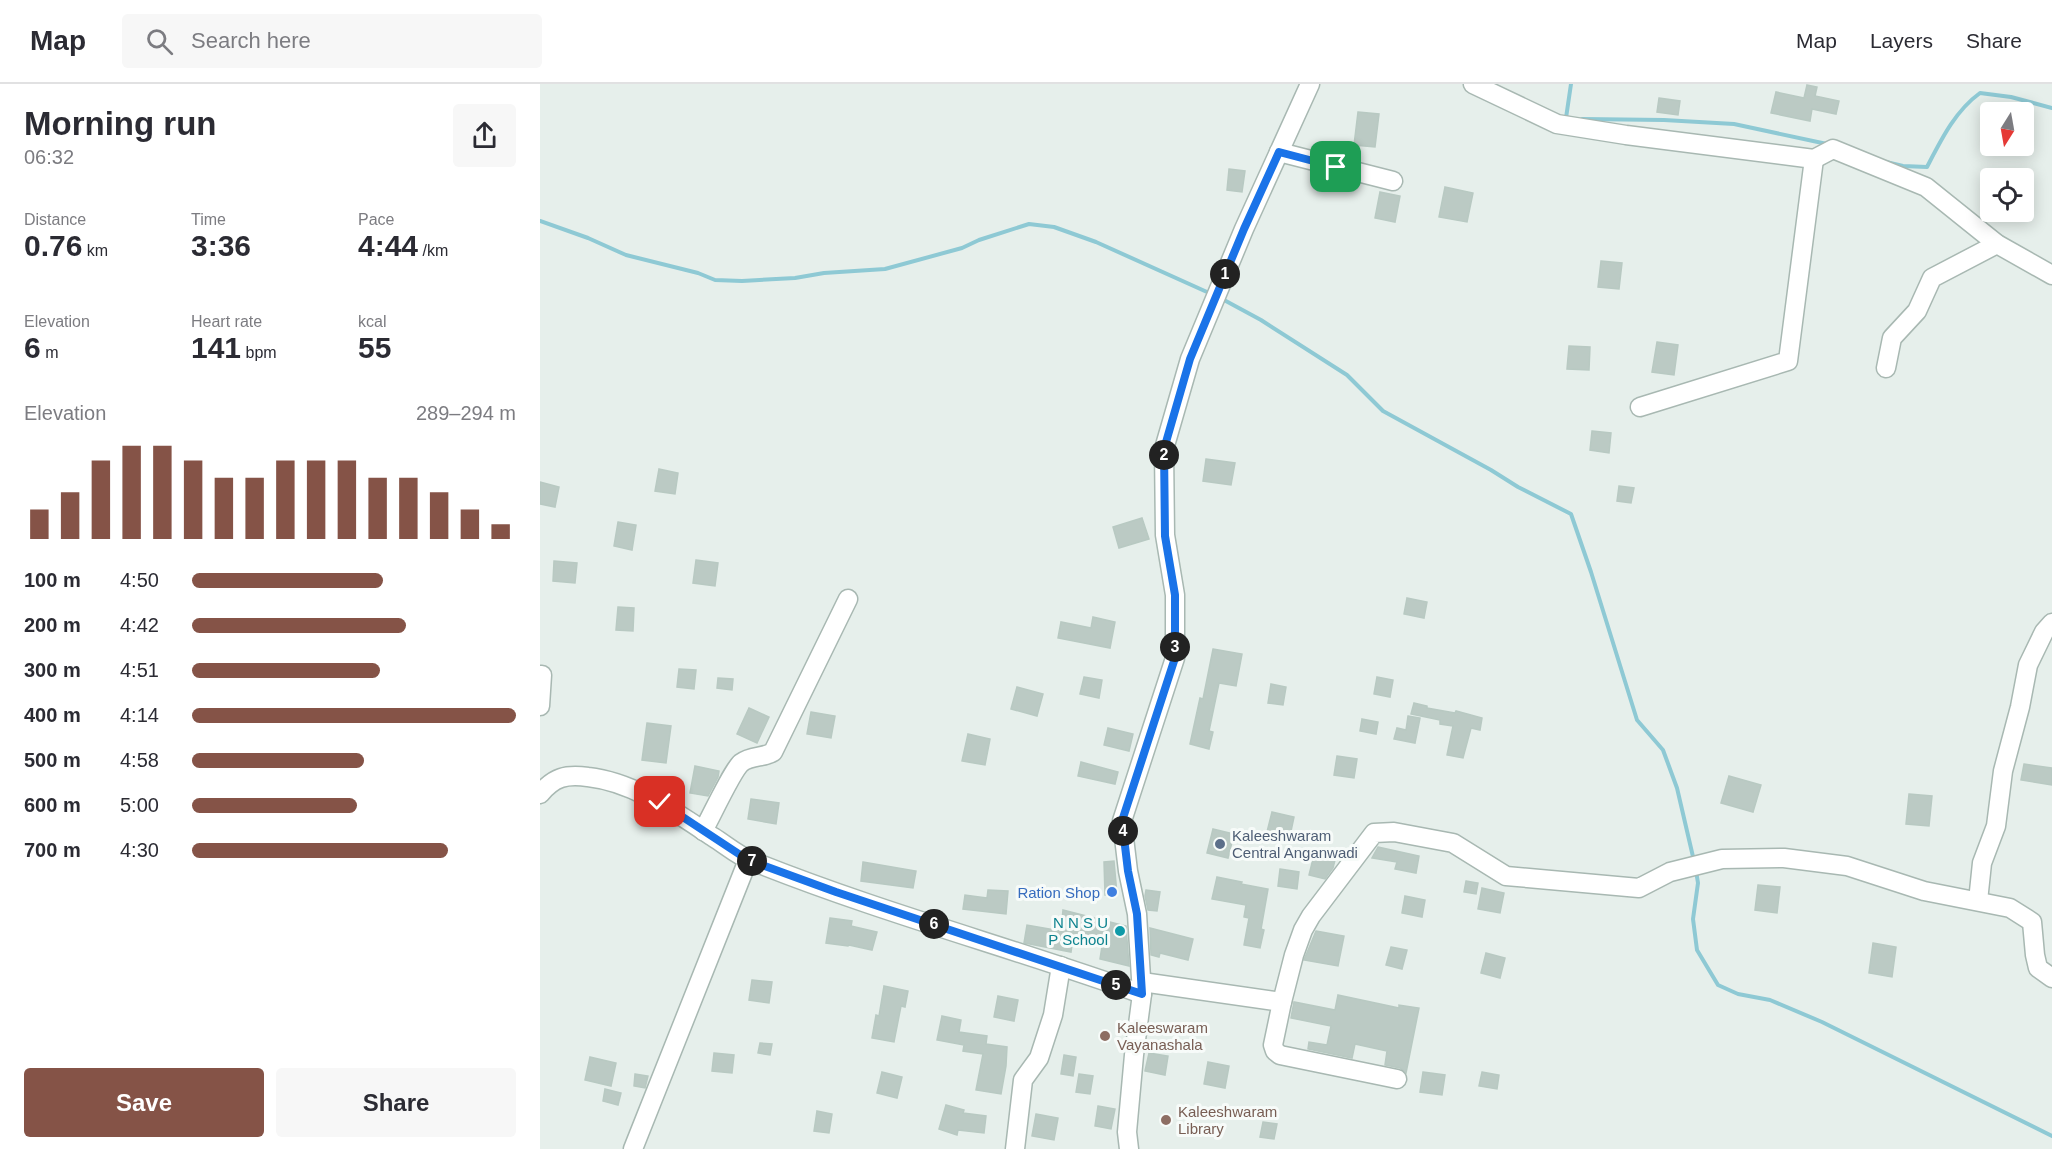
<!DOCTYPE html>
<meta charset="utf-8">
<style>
:root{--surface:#fff;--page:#f7f7f7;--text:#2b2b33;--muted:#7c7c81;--line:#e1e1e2;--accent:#855347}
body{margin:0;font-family:Helvetica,sans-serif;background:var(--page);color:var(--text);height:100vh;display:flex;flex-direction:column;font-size:22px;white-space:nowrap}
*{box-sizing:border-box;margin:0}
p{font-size:20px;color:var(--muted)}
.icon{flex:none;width:33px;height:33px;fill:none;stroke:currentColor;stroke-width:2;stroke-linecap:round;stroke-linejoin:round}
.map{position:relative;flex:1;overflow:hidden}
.sheet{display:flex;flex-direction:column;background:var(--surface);width:540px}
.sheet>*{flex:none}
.needle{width:39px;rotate:191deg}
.tools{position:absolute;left:1440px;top:18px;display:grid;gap:12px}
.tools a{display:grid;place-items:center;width:54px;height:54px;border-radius:6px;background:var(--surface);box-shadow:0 3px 15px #0003;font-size:30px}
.pin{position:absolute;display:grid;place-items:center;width:51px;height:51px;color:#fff;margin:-26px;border-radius:12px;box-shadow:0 3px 9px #0006}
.km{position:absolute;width:30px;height:30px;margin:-15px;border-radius:50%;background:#222;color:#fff;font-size:16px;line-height:30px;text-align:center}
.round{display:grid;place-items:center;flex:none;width:63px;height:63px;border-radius:6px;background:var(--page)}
.head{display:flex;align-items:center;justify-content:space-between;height:102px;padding:0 24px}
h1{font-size:33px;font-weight:700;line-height:45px}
.figures{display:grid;grid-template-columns:repeat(3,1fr);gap:9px;height:102px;padding:6px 24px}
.figures div{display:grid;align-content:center}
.figures b{font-size:30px;font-weight:700}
.figures small{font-size:16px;font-weight:400}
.figures p{font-size:16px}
.chart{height:168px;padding:12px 24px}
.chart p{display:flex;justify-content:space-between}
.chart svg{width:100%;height:108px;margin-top:6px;stroke:var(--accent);stroke-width:6}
.button{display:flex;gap:12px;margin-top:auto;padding:12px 24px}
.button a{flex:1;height:69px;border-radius:6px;background:var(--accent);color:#fff;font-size:24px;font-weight:700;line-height:69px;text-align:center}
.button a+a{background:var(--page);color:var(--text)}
ul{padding:0 24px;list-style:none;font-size:20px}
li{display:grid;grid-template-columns:96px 72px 1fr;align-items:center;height:45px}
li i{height:15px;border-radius:8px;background:var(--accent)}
header{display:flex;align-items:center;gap:36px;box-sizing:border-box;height:84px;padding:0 30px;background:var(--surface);border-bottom:2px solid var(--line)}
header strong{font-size:28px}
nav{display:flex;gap:33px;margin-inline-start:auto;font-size:21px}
.search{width:420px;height:54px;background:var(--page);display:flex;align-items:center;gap:15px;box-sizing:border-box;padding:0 21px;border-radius:6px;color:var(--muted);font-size:22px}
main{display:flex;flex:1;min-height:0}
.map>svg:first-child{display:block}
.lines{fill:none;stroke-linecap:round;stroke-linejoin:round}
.stream{stroke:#8ec9d4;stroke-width:4}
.building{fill:#bbcac4;stroke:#b8c9c2;stroke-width:1.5}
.minor-casing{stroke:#a8b8b2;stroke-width:21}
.minor{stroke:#fff;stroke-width:18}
.route-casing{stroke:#fff;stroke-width:12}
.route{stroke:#1a73e8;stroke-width:8}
.service-dot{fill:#5c6f8a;stroke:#f7fbf9;stroke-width:2}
.shop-dot{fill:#3f7fe0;stroke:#f7fbf9;stroke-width:2}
.culture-dot{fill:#0f9aa8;stroke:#f7fbf9;stroke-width:2}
.education-dot{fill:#8d6e63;stroke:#f7fbf9;stroke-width:2}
.labels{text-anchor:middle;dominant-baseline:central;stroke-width:6;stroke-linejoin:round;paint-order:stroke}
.service-label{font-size:15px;fill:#4e5e75;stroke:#f7fbf9;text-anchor:start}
.shop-label{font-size:15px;fill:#366cbe;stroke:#f7fbf9;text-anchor:end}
.culture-label{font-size:15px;fill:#0d838f;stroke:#f7fbf9;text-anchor:end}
.education-label{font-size:15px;fill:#785e54;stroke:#f7fbf9;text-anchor:start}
</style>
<header>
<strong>Map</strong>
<div class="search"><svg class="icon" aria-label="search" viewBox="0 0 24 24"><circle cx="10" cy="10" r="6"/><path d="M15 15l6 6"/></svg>Search here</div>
<nav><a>Map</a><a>Layers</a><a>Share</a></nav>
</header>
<main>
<section class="sheet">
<div class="head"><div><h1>Morning run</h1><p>06:32</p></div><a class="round"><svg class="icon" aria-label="share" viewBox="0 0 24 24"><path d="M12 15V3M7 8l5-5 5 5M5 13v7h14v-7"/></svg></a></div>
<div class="figures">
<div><p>Distance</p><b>0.76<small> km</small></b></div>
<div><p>Time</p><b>3:36</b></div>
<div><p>Pace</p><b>4:44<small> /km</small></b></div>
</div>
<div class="figures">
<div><p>Elevation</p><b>6<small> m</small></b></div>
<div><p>Heart rate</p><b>141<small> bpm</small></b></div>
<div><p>kcal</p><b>55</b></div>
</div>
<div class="chart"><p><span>Elevation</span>289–294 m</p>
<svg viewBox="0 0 160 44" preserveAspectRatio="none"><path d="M5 44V32M15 44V25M25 44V12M35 44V6M45 44V6M55 44V12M65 44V19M75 44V19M85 44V12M95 44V12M105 44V12M115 44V19M125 44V19M135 44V25M145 44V32M155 44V38"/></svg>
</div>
<ul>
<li><b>100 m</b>4:50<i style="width:59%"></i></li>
<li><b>200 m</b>4:42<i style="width:66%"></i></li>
<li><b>300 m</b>4:51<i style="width:58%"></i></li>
<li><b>400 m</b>4:14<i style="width:100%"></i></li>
<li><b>500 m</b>4:58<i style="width:53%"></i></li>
<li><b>600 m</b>5:00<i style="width:51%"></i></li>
<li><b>700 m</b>4:30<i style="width:79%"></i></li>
</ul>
<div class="button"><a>Save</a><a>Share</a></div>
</section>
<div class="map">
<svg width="1512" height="1065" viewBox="0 0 1512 1065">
<rect width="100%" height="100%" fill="#e6efeb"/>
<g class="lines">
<g class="stream">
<polyline points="1026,34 1031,0"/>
<polyline points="1042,35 1124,36 1194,40 1287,60"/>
<path d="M1346,78l17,4 24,1c14,-27 28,-56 53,-74l31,4 41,11"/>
<polyline points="0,137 48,154 86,171 158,189 175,196 202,197 255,194 284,189 345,185 422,164 439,156 489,140 514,143 556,158 667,208"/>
<polyline points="684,216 721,236 807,291 843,327 951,386 978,403 1031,430 1051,488 1097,636 1123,666 1137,704 1154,777"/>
<polyline points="1156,787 1158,799 1153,835 1157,866 1178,901 1198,910 1230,916 1282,938 1512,1052"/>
</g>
</g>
<g class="building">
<polygon points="1267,1 1277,3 1275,12 1299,17 1296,30 1272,25 1270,37 1231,29 1236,8 1264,14"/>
<polygon points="1119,14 1140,17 1138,31 1117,28"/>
<polygon points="818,28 839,30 835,63 814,61"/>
<polygon points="689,85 705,87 702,108 687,106"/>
<polygon points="905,103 933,109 927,138 899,133"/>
<polygon points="840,108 860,112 855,138 835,134"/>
<polygon points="1061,177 1082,179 1079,205 1058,203"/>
<polygon points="1117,258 1138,261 1134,291 1112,288"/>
<polygon points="1029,262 1050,263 1049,286 1027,285"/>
<polygon points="1052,347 1071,349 1069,369 1050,366"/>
<polygon points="666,375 695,379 691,401 663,397"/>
<polygon points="119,385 138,389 135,410 115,407"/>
<polygon points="0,398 19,403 15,423 0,420"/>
<polygon points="1079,402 1094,404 1091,419 1077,417"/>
<polygon points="602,434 609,455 579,464 573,443"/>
<polygon points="78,438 96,441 92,466 74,462"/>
<polygon points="156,476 178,479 175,502 153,499"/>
<polygon points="14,477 37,479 35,499 13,497"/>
<polygon points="867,514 887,518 884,534 864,530"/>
<polygon points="78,523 94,524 93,547 76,546"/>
<polygon points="553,533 575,538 570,564 518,554 521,538 551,544"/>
<polygon points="673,565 702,570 696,602 679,599 669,647 673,648 669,665 650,660 660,614 663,615"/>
<polygon points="139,585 156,586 154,605 137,603"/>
<polygon points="544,593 562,596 559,614 540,610"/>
<polygon points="837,593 853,596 850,613 834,610"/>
<polygon points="178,594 193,595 192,606 177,604"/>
<polygon points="731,600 746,603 743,621 728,619"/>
<polygon points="477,603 503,610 497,632 471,625"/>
<polygon points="874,619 887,622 887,624 915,629 916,627 942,634 940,646 931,644 923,674 907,671 913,642 900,640 900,636 871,630"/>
<polygon points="209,624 229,633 217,659 197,650"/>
<polygon points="271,628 295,632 291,654 267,650"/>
<polygon points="868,632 880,634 875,659 854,655 857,644 866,646"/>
<polygon points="822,635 838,638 836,650 820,647"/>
<polygon points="107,639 131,642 126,679 102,676"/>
<polygon points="568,644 593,650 589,667 564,661"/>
<polygon points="428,650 450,655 445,681 422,677"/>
<polygon points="797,672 817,675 814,694 794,691"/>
<polygon points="541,678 578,688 575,700 538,692"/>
<polygon points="1484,680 1512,684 1512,701 1481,696"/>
<polygon points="155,682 179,687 178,693 168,712 150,709"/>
<polygon points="1189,692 1221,701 1213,728 1181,719"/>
<polygon points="1369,710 1392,712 1389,742 1366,740"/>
<polygon points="211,715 239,719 236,740 208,735"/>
<polygon points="732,728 754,733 750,752 727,748"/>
<polygon points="673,745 694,750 688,774 667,769"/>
<polygon points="838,763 879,772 876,789 855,785 857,778 832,774"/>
<polygon points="774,771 795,776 793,784 785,795 769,791"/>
<polygon points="574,777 577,810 565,811 564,778"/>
<polygon points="323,778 376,787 373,804 321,797"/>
<polygon points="740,785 759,788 757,805 738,802"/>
<polygon points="677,793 702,798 701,800 728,805 721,845 724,846 720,864 704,861 709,834 704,833 706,821 672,815"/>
<polygon points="926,797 938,799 936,810 924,808"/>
<polygon points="1218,801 1240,803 1237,829 1215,826"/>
<polygon points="942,804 964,809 960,829 938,825"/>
<polygon points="448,806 468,807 466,830 423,825 425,811 447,814"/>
<polygon points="606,806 620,808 617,827 608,826 605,812"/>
<polygon points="865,812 885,816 882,833 862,829"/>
<polygon points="523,826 586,842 589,882 560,875 563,856 533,854 531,868 484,859 487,841 521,847"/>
<polygon points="290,834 312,837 311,842 337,848 332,866 309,861 308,862 286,859"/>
<polygon points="610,844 653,855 648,876 620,869 619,873 611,871"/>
<polygon points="776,847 804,852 798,882 764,876"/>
<polygon points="1333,859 1356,863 1352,893 1329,889"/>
<polygon points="851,863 867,866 862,885 846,881"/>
<polygon points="946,869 965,874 960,894 941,889"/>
<polygon points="212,896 232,898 229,919 209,916"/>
<polygon points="344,902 368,907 365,923 361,922 354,958 332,954 336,931 339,932"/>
<polygon points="798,911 859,924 859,921 879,924 866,989 860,984 845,981 847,967 815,960 812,974 768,965 769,958 787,961 791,942 751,934 754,918 795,926"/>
<polygon points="458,912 478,916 474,937 454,933"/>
<polygon points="402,932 421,936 419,948 447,952 446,960 467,963 466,982 461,1010 436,1006 443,970 423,967 424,961 397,956"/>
<polygon points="220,959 232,960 230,971 218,969"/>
<polygon points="174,969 194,971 192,989 172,987"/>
<polygon points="609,969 628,972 625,991 605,987"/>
<polygon points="524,971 536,973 533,992 521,990"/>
<polygon points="50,973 76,979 71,1002 45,996"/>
<polygon points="668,978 689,982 685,1004 664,1000"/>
<polygon points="342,988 362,993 357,1014 337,1009"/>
<polygon points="883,988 905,991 902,1011 880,1008"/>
<polygon points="942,988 959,991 957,1005 939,1002"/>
<polygon points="95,990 108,992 105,1004 94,1002"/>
<polygon points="539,990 553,992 550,1010 536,1008"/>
<polygon points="65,1005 81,1009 78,1021 63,1017"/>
<polygon points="406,1021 424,1026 423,1029 446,1032 444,1049 418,1046 417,1051 399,1045"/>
<polygon points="558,1022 575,1025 571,1045 555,1042"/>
<polygon points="277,1027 292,1030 289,1049 274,1047"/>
<polygon points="496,1030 518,1034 514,1056 492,1052"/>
<polygon points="723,1038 737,1040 734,1055 720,1053"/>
</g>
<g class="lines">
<g class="minor-casing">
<g id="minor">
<polyline points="933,0 1017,40 1086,51 1274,75 1293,65 1386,103 1457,160 1512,191"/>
<polyline points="739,68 853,97"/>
<polyline points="1346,284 1352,254 1377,227 1392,194 1457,160"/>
<polyline points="1100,323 1248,277 1274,75"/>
<polyline points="0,591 2,591 0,622"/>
<path d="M0,710c14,-17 26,-20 48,-17 46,5 87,35 125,60 13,8 25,19 39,24 127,51 261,87 390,133"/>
<path d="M163,747c8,-14 29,-60 38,-68 10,-8 23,-5 32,-11l75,-153"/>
<polyline points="1438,817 1442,779 1456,742 1463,687 1480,623 1488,581 1504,548 1512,539"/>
<polyline points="602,898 742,918 733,961 735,967 740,971 857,995"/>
<polyline points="742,918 754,871 763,846 771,832 834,749 854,748 913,759 966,792 1099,804 1130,788 1182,775 1244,774 1307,782 1384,807 1470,824 1492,838 1495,871 1498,884 1512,894"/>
<polyline points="93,1065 208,776"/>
<polyline points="475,1065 483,996 499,974 513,931 521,882"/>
<polyline points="589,1065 587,1048 594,971 602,910 597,830 588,787 582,737 635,574 635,511 625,451 624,365 650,275 704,145 770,0"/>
</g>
</g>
<use href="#minor" class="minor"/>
</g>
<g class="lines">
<g class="route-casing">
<polyline id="route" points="120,718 208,776 296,808 602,910 597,830 588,787 582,737 635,574 635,511 625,452 624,365 650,275 704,145 739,68 796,83"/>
</g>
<use href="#route" class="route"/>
</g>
<circle class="service-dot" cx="680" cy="760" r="6"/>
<circle class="shop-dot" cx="572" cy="808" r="6"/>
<circle class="culture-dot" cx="580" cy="847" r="6"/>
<g class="education-dot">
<circle cx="565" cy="952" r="6"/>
<circle cx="626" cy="1036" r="6"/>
</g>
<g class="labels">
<g class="service-label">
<text x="692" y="751">Kaleeshwaram<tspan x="692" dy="17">Central Anganwadi</tspan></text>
</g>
<g class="shop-label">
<text x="560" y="808">Ration Shop</text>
</g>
<g class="culture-label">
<text x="568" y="838">N N S U<tspan x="568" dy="17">P School</tspan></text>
</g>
<g class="education-label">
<text x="577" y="943">Kaleeswaram<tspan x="577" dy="17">Vayanashala</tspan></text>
<text x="638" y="1027">Kaleeshwaram<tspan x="638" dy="17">Library</tspan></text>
</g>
</g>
</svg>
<div class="tools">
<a><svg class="needle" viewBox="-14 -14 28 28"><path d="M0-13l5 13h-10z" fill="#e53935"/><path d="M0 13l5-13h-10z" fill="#7c7c81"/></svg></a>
<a><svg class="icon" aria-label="locate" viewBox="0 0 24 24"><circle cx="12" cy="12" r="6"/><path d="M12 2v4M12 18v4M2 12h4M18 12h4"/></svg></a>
</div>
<div class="pin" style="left:796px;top:83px;background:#1e9e55"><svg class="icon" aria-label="arrive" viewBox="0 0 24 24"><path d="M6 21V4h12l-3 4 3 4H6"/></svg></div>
<div class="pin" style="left:120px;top:718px;background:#d93025"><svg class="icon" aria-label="check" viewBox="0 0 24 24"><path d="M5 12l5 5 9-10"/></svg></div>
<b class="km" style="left:685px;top:190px">1</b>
<b class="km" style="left:624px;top:371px">2</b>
<b class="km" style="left:635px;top:563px">3</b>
<b class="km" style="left:583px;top:747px">4</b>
<b class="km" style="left:576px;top:901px">5</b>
<b class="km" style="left:394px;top:840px">6</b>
<b class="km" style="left:212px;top:777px">7</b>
</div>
</main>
